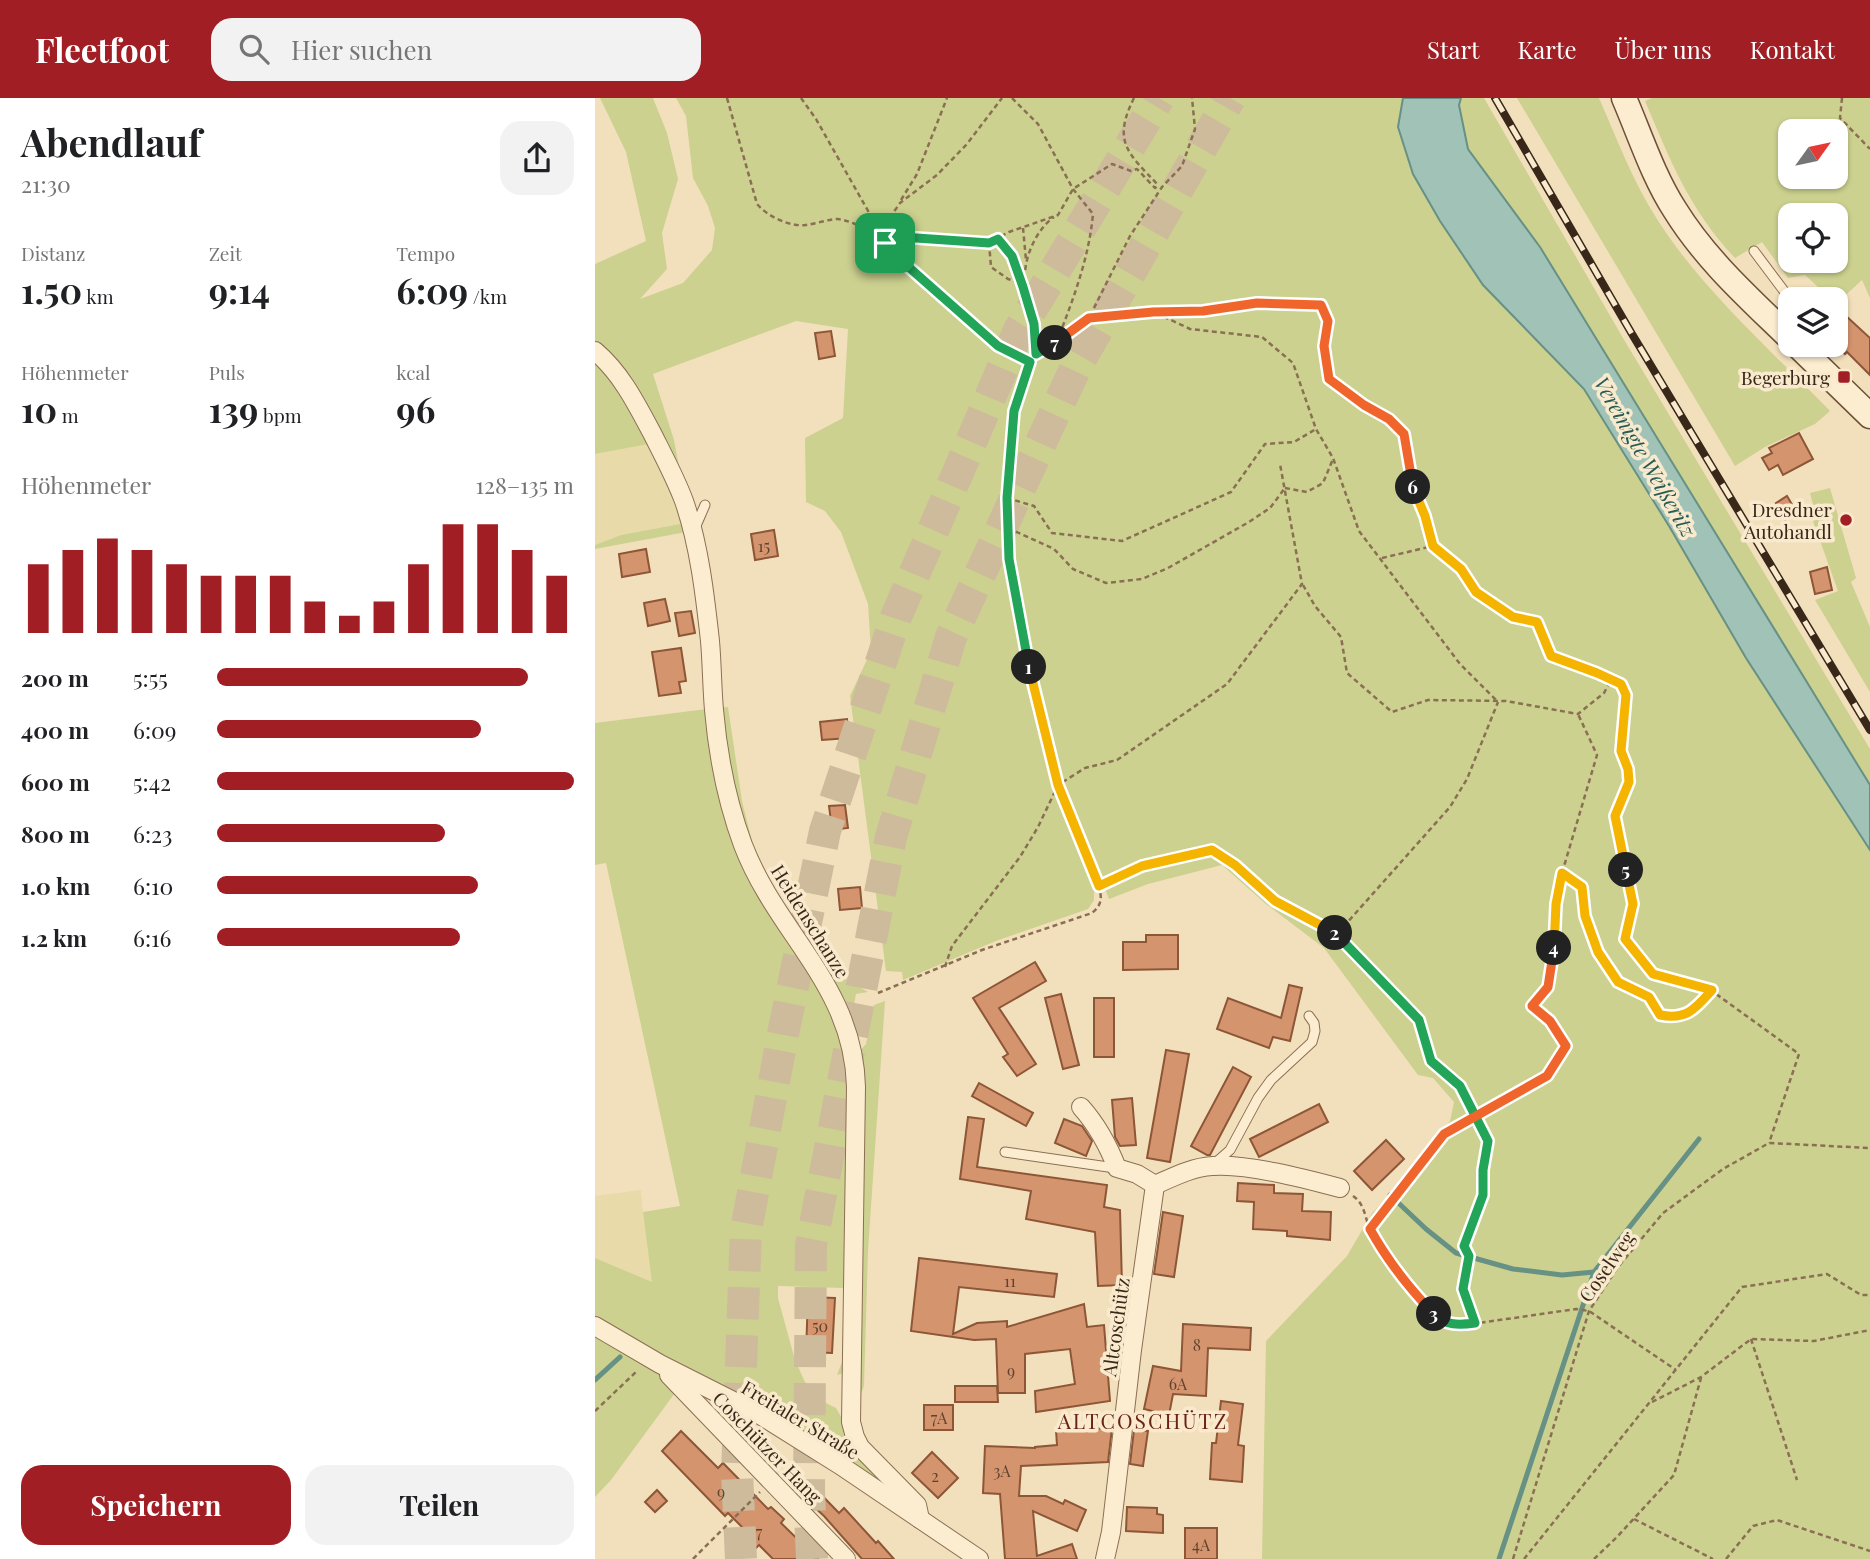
<!DOCTYPE html>
<html lang="de">
<meta charset="utf-8">
<style>
:root{--surface:#fff;--page:#f2f2f2;--text:#202124;--muted:#757577;--accent:#a01e24}
body{margin:0;font-family:"Playfair Display",serif;background:var(--page);color:var(--text);height:100vh;display:flex;flex-direction:column;font-size:26px;white-space:nowrap}
*{box-sizing:border-box;margin:0}
p{font-size:23px;color:var(--muted)}
.icon{flex:none;width:38px;height:38px;fill:none;stroke:currentColor;stroke-width:2;stroke-linecap:round;stroke-linejoin:round}
.map{position:relative;flex:1;overflow:hidden}
.sheet{display:flex;flex-direction:column;background:var(--surface);width:595px}
.sheet>*{flex:none}
.needle{width:46px;rotate:57deg}
.fabs{position:absolute;left:1183px;top:21px;display:grid;gap:14px}
.fabs a{display:grid;place-items:center;width:70px;height:70px;border-radius:14px;background:var(--surface);box-shadow:0 2px 5px #0004;font-size:35px}
.pin{position:absolute;display:grid;place-items:center;width:60px;height:60px;color:#fff;margin:-30px;border-radius:14px;box-shadow:0 4px 10px #0006}
.km{position:absolute;width:35px;height:35px;margin:-18px;border-radius:50%;background:#222;color:#fff;font-size:19px;line-height:35px;text-align:center}
.round{display:grid;place-items:center;flex:none;width:74px;height:74px;border-radius:21px;background:var(--page)}
.summary{display:flex;align-items:center;justify-content:space-between;height:119px;padding:0 21px}
h1{font-size:38px;font-weight:700;line-height:52px}
.stats{display:grid;grid-template-columns:repeat(3,1fr);gap:10px;height:119px;padding:7px 21px}
.stats div{display:grid;align-content:center}
.stats b{font-size:35px;font-weight:700}
.stats small{font-size:19px;font-weight:400}
.stats p{font-size:19px}
.chart{height:196px;padding:14px 21px}
.chart p{display:flex;justify-content:space-between}
.chart svg{width:100%;height:126px;margin-top:7px;stroke:var(--accent);stroke-width:6}
.cta{display:flex;gap:14px;margin-top:auto;padding:14px 21px}
.cta a{flex:1;height:80px;border-radius:21px;background:var(--accent);color:#fff;font-size:28px;font-weight:700;line-height:80px;text-align:center}
.cta a+a{background:var(--page);color:var(--text)}
ul{padding:0 21px;list-style:none;font-size:23px}
li{display:grid;grid-template-columns:112px 84px 1fr;align-items:center;height:52px}
li i{height:18px;border-radius:9px;background:var(--accent)}
header{display:flex;align-items:center;gap:42px;box-sizing:border-box;height:98px;padding:0 35px;background:var(--accent);color:#fff}
header strong{font-size:33px}
nav{display:flex;gap:38px;margin-inline-start:auto;font-size:24px}
.search{width:490px;height:63px;background:var(--page);display:flex;align-items:center;gap:18px;box-sizing:border-box;padding:0 24px;border-radius:21px;color:var(--muted);font-size:26px}
main{display:flex;flex:1;min-height:0}
.map>svg:first-child{display:block}
.farmland{fill:#e8dba9}
.green{fill:#ccd18f;fill-rule:evenodd}
.water{fill:#a1c3b7;stroke:#679185;stroke-width:2}
.lines{fill:none;stroke-linecap:round;stroke-linejoin:round}
.stream{stroke:#679185;stroke-width:5}
.building{fill:#d4946e;stroke:#8d5637;stroke-width:2}
.motorway-tunnel{stroke:#cdbb9c;stroke-width:32;stroke-dasharray:32 16;stroke-linecap:butt}
.service-casing{stroke:#8b6f54;stroke-width:11}
.minor-casing{stroke:#8b6f54;stroke-width:20}
.secondary-casing{stroke:#6d5037;stroke-width:27}
.path{stroke:#8b6f54;stroke-width:2.5;stroke-dasharray:5 3.5;stroke-linecap:butt}
.service{stroke:#fcedd0;stroke-width:9}
.minor{stroke:#fcedd0;stroke-width:18}
.secondary{stroke:#fcedd0;stroke-width:24}
.rail-casing{stroke:#39281a;stroke-width:8}
.rail{stroke:#f9eacd;stroke-width:5;stroke-dasharray:16;stroke-linecap:butt}
.split-1-casing{stroke:#fff;stroke-width:14}
.split-2-casing{stroke:#fff;stroke-width:14}
.split-3-casing{stroke:#fff;stroke-width:14}
.split-4-casing{stroke:#fff;stroke-width:14}
.split-5-casing{stroke:#fff;stroke-width:14}
.split-6-casing{stroke:#fff;stroke-width:14}
.split-7-casing{stroke:#fff;stroke-width:14}
.split-8-casing{stroke:#fff;stroke-width:14}
.split-1{stroke:#22a559;stroke-width:9}
.split-2{stroke:#f5b400;stroke-width:9}
.split-3{stroke:#22a559;stroke-width:9}
.split-4{stroke:#f0652b;stroke-width:9}
.split-5{stroke:#f5b400;stroke-width:9}
.split-6{stroke:#f5b400;stroke-width:9}
.split-7{stroke:#f0652b;stroke-width:9}
.split-8{stroke:#22a559;stroke-width:9}
.poi-dot{fill:#a01e24;stroke:#f9eacd;stroke-width:2.5}
.labels{text-anchor:middle;dominant-baseline:central;stroke-width:7;stroke-linejoin:round;paint-order:stroke}
.number-label{font-size:16px;fill:#60432f}
.poi-label{font-size:19px;fill:#39281a;stroke:#f9eacd;text-anchor:end}
.street-label{font-size:19px;fill:#39281a;stroke:#f9eacd}
.water-label{font-size:21px;font-style:italic;fill:#285b55;stroke:#f9eacd}
.neighbourhood-label{font-size:21px;letter-spacing:2px;fill:#6a2315;stroke:#f9eacd}
</style>
<header>
<strong>Fleetfoot</strong>
<div class="search"><svg class="icon" aria-label="search" viewBox="0 0 24 24"><circle cx="10" cy="10" r="6"/><path d="M15 15l6 6"/></svg>Hier suchen</div>
<nav><a>Start</a><a>Karte</a><a>Über uns</a><a>Kontakt</a></nav>
</header>
<main>
<section class="sheet">
<div class="summary"><div><h1>Abendlauf</h1><p>21:30</p></div><a class="round"><svg class="icon" aria-label="share" viewBox="0 0 24 24"><path d="M12 15V3M7 8l5-5 5 5M5 13v7h14v-7"/></svg></a></div>
<div class="stats">
<div><p>Distanz</p><b>1.50<small> km</small></b></div>
<div><p>Zeit</p><b>9:14</b></div>
<div><p>Tempo</p><b>6:09<small> /km</small></b></div>
</div>
<div class="stats">
<div><p>Höhenmeter</p><b>10<small> m</small></b></div>
<div><p>Puls</p><b>139<small> bpm</small></b></div>
<div><p>kcal</p><b>96</b></div>
</div>
<div class="chart"><p><span>Höhenmeter</span>128–135 m</p>
<svg viewBox="0 0 160 44" preserveAspectRatio="none"><path d="M5 44V20M15 44V15M25 44V11M35 44V15M45 44V20M55 44V24M65 44V24M75 44V24M85 44V33M95 44V38M105 44V33M115 44V20M125 44V6M135 44V6M145 44V15M155 44V24"/></svg>
</div>
<ul>
<li><b>200 m</b>5:55<i style="width:87%"></i></li>
<li><b>400 m</b>6:09<i style="width:74%"></i></li>
<li><b>600 m</b>5:42<i style="width:100%"></i></li>
<li><b>800 m</b>6:23<i style="width:64%"></i></li>
<li><b>1.0 km</b>6:10<i style="width:73%"></i></li>
<li><b>1.2 km</b>6:16<i style="width:68%"></i></li>
</ul>
<div class="cta"><a>Speichern</a><a>Teilen</a></div>
</section>
<div class="map">
<svg width="1275" height="1461" viewBox="0 0 1275 1461">
<rect width="100%" height="100%" fill="#f2e0bc"/>
<g class="farmland">
<polygon points="53,345 80,404 85,426 26,437 0,447 0,356"/>
<polygon points="46,1092 48,1114 58,1185 0,1160 0,1098"/>
</g>
<g class="green">
<polygon points="5,0 58,0 72,35 83,81 67,135 72,171 45,201 88,185 117,152 120,130 113,108 98,80 91,18 81,0 808,0 803,30 818,76 845,123 888,187 989,291 1074,428 1151,560 1275,752 1275,1461 667,1461 671,1243 752,1158 777,1115 795,1097 847,1034 855,1023 859,1004 838,980 823,977 729,850 671,806 627,767 553,786 514,801 469,686 440,574 419,461 416,430 407,430 431,577 459,689 499,789 499,802 493,811 401,843 308,882 307,874 291,873 255,598 276,553 273,506 246,434 230,413 211,404 210,340 248,320 253,231 201,223 58,276 79,342 85,374 0,246 0,166 51,143 31,54"/>
<polygon points="866,0 889,0 1028,240 1275,651 1275,686 945,149 873,51 864,7"/>
<path d="M922,0h82c18,41 34,84 58,121 45,71 114,131 173,192l-15,13 -50,23 -30,19z"/>
<path d="M1057,0h218v200l-8,-18 -26,24v-5h-5l-26,-24 -17,3 -26,-36 -27,16c-46,-49 -64,-96 -90,-157zM1195,33h46v46h-46zM1195,117h46v46h-46z"/>
<polygon points="0,260 17,278 68,368 91,434 0,451 0,447 26,437 85,426 80,404 53,346 0,356"/>
<polygon points="1235,390 1261,480 1256,484 1275,529 1275,594 1220,502 1243,493 1218,423 1221,418 1215,395"/>
<polygon points="133,609 147,703 157,743 173,780 224,861 247,879 273,894 261,896 258,912 264,918 260,934 177,797 139,704 124,610"/>
<polygon points="112,611 125,688 225,885 254,957 249,1275 242,1277 247,1264 249,1190 183,1188 183,1200 200,1262 210,1284 231,1305 241,1310 252,1329 302,1391 248,1374 88,1284 16,1382 0,1399 0,1160 57,1184 48,1114 85,1108 11,765 0,767 0,625"/>
<polygon points="290,903 273,1153 269,1288 259,1313 263,955 271,946 279,907"/>
</g>
<polygon class="water" points="808,0 866,0 864,7 873,51 945,149 1275,687 1275,752 1151,560 1074,428 989,291 888,187 845,123 818,76 803,29"/>
<g class="lines">
<g class="stream">
<polyline points="795,1097 831,1131 861,1155 918,1171 967,1177 999,1174"/>
<polyline points="0,1282 25,1259"/>
<polyline points="904,1461 999,1174 1104,1041"/>
</g>
</g>
<g class="building">
<polygon points="1250,217 1275,240 1275,277 1252,254 1250,256 1241,246 1241,226"/>
<polygon points="236,233 240,258 224,261 220,235"/>
<polygon points="1204,335 1218,361 1188,377 1183,367 1174,372 1167,360 1177,355 1174,350"/>
<polygon points="1192,398 1202,415 1190,422 1181,405"/>
<polygon points="179,432 183,458 160,462 156,436"/>
<polygon points="51,451 55,474 27,479 24,456"/>
<polygon points="1232,469 1237,492 1220,496 1215,474"/>
<polygon points="70,501 75,523 53,528 49,505"/>
<polygon points="96,513 100,535 84,538 80,515"/>
<polygon points="86,550 91,583 84,584 86,595 64,598 57,554"/>
<polygon points="252,621 254,640 227,642 225,624"/>
<polygon points="250,707 253,730 237,732 234,708"/>
<polygon points="265,789 267,810 245,812 243,791"/>
<polygon points="551,837 583,837 583,871 528,872 528,844 551,844"/>
<polygon points="440,864 451,883 404,910 441,966 422,978 408,959 413,956 378,900"/>
<polygon points="694,887 707,890 695,943 678,939 674,950 622,931 633,900 686,920"/>
<polygon points="466,896 484,967 468,971 450,900"/>
<rect x="499" y="900" width="20" height="59"/>
<polygon points="571,952 594,956 575,1064 552,1060"/>
<polygon points="638,969 656,979 615,1057 612,1057 596,1048"/>
<polygon points="384,985 438,1015 431,1028 377,998"/>
<polygon points="537,1000 541,1047 525,1048 520,1039 517,1002"/>
<polygon points="724,1006 733,1024 664,1059 655,1041"/>
<polygon points="373,1019 389,1021 382,1069 512,1087 509,1109 525,1112 527,1187 503,1188 500,1134 431,1121 436,1093 365,1081"/>
<polygon points="469,1021 487,1028 497,1043 491,1058 460,1045"/>
<polygon points="791,1042 809,1061 777,1092 759,1073"/>
<polygon points="643,1085 679,1087 679,1095 708,1096 707,1113 736,1114 735,1142 692,1138 692,1133 658,1131 659,1104 642,1103"/>
<polygon points="568,1114 588,1118 579,1179 559,1176"/>
<polygon points="324,1160 462,1176 459,1199 364,1189 358,1236 382,1225 412,1223 412,1229 489,1206 492,1229 509,1227 515,1303 441,1314 440,1293 480,1286 475,1251 430,1256 430,1295 403,1295 401,1241 379,1242 316,1233"/>
<polygon points="213,1199 240,1200 237,1255 211,1254"/>
<polygon points="588,1226 656,1230 655,1252 613,1250 611,1298 578,1296 574,1317 549,1311 558,1268 586,1273"/>
<polygon points="360,1288 402,1288 403,1304 360,1304"/>
<polygon points="626,1303 648,1306 643,1347 649,1348 647,1384 615,1381 617,1345 621,1345"/>
<rect x="329" y="1307" width="29" height="25"/>
<polygon points="517,1330 513,1364 426,1368 424,1398 451,1398 468,1406 470,1402 491,1412 482,1433 438,1413 442,1458 477,1446 482,1461 410,1461 405,1396 388,1395 390,1348 440,1350 440,1349 462,1347 461,1332"/>
<polygon points="539,1332 553,1333 548,1368 535,1366"/>
<polygon points="86,1333 123,1370 128,1365 173,1411 176,1409 189,1421 186,1425 223,1461 178,1461 164,1447 161,1450 148,1437 151,1433 133,1415 130,1418 67,1353"/>
<polygon points="337,1354 363,1380 343,1400 317,1375"/>
<polygon points="214,1384 244,1415 249,1410 281,1445 283,1443 299,1461 267,1461 229,1418 203,1394"/>
<polygon points="62,1392 72,1403 60,1414 50,1404"/>
<polygon points="532,1409 562,1410 562,1416 568,1417 568,1435 531,1433"/>
<rect x="590" y="1430" width="32" height="31"/>
</g>
<g class="lines">
<g class="motorway-tunnel">
<polyline points="146,1461 142,1374 151,1132 188,936 230,733 301,519 424,232 564,0"/>
<polyline points="217,1461 214,1393 216,1147 296,739 356,539 481,269 635,0"/>
</g>
<g class="service-casing">
<g id="service">
<polyline points="1159,153 1195,201"/>
<polyline points="100,430 110,407"/>
<polyline points="410,1054 520,1070"/>
<polyline points="618,1067 635,1052 663,1000 676,982 717,944 720,933 719,925 714,918"/>
</g>
</g>
<g class="minor-casing">
<g id="minor">
<path d="M0,253c26,22 41,52 57,82 11,22 23,44 32,68 15,43 21,94 26,140 2,23 2,46 4,69 4,46 13,92 29,135 34,89 111,141 113,242l-5,335 4,15 5,10 57,58 3,14"/>
<path d="M486,1009c17,19 27,38 36,61l20,6 18,11"/>
<path d="M560,1087c18,-8 38,-18 57,-19 34,-3 94,13 128,22"/>
<polyline points="0,1228 65,1266 162,1315 245,1367 384,1461"/>
<polyline points="74,1277 251,1461"/>
<polyline points="510,1461 516,1434 537,1252 560,1087"/>
</g>
</g>
<g class="secondary-casing">
<g id="secondary">
<path d="M1029,0c16,37 29,78 51,112 31,50 74,88 115,128"/>
<polyline points="1202,247 1275,318"/>
</g>
</g>
<g class="path">
<path d="M132,0l30,106c10,12 32,23 49,21 10,-1 22,-6 32,-6 16,2 27,12 42,13"/>
<polyline points="206,0 221,21 285,134 292,150 403,248 435,264"/>
<path d="M417,0l26,26 35,65 20,25c-4,44 -20,86 -36,127"/>
<path d="M539,0c-22,44 -6,55 24,87"/>
<polyline points="1247,0 1245,20 1275,51"/>
<polyline points="306,102 322,76 352,0"/>
<polyline points="428,130 431,162"/>
<polyline points="285,134 305,105 342,77 372,46 407,0"/>
<polyline points="404,141 417,158 428,189 439,226 441,256"/>
<polyline points="290,145 307,139 394,145 414,134 463,117 478,91 517,66 536,73 542,71 560,90 563,87"/>
<path d="M394,145l2,24 17,12 7,2 10,-8c1,-20 13,-45 29,-56"/>
<polyline points="561,215 595,231 667,239 698,265 721,331 738,360 764,433 865,566 903,604"/>
<polyline points="494,220 558,213 608,213 662,205 726,207 733,223 729,248 734,281 769,307 794,321 809,336 820,399 830,418 838,448 866,471 881,494 918,519 942,524 956,558 1002,575 1026,586 1031,597 1026,653 1033,671 1034,684 1020,718 1038,806 1030,841 1058,876 1117,893 1204,956 1174,1045"/>
<polyline points="690,390 712,394 728,385 738,361"/>
<polyline points="412,400 439,408 457,435 527,443 636,394 670,346 699,344 721,331"/>
<polyline points="413,430 459,451 478,471 511,485 547,481 573,470 654,424 675,410 690,390"/>
<polyline points="787,460 838,448"/>
<polyline points="708,487 720,508 746,539 752,575 797,614 833,602 911,603 983,616 1009,595 1016,582"/>
<path d="M967,775l20,14 3,29 13,36 19,30 32,15 11,18c27,5 35,-5 51,-24"/>
<polyline points="504,788 547,768 617,752 640,767 680,803 742,836 855,709 872,681 903,604"/>
<polyline points="742,836 824,922 836,963 865,988 893,1043 888,1072 888,1097 869,1148 874,1159 868,1191 879,1225"/>
<polyline points="350,869 357,848 425,759 443,729 463,687 490,670 522,662 632,586 707,486 685,366"/>
<path d="M283,895l104,-43 110,-37c10,-8 10,-15 7,-27l-41,-101 -27,-111 -22,-115 -2,-61 7,-87 16,-49 6,-8 53,-36 41,-82 32,-49 20,-21 13,-37 -3,-31"/>
<path d="M758,1098c12,8 12,22 17,34 11,25 46,71 67,88 6,5 14,6 21,8l118,-17 13,2 87,59"/>
<polyline points="775,1131 849,1036 952,978 971,948 955,923 937,908 953,889 959,856 961,806 967,775 1002,657 983,616"/>
<polyline points="1156,1241 1202,1382"/>
<polyline points="1057,1304 1106,1279 1156,1241 1219,1243 1275,1232"/>
<polyline points="0,1313 43,1272"/>
<polyline points="1039,1421 1118,1461"/>
<polyline points="98,1461 165,1394"/>
<polyline points="918,1461 994,1213 1023,1169 1068,1115 1128,1071 1174,1045 1275,1050"/>
<polyline points="929,1461 1147,1189 1232,1176 1266,1197 1275,1197"/>
<polyline points="999,1461 1022,1439 1079,1377 1106,1280"/>
<polyline points="1131,1461 1158,1428 1182,1422 1275,1453"/>
</g>
<use href="#service" class="service"/>
<use href="#minor" class="minor"/>
<use href="#secondary" class="secondary"/>
<g class="rail-casing">
<polyline id="rail" points="900,0 1037,236 1275,632"/>
</g>
<use href="#rail" class="rail"/>
</g>
<g class="lines">
<g class="split-1-casing">
<polyline id="split-1" points="290,145 292,150 403,248 435,264 419,313 412,400 414,461 434,569"/>
</g>
<g class="split-2-casing">
<polyline id="split-2" points="434,569 463,687 504,788 547,768 617,752 640,767 680,803 740,835"/>
</g>
<g class="split-3-casing">
<path id="split-3" d="M740,835l84,87 12,41 29,25 28,55 -5,29v25l-19,51 5,10 -6,33 12,34c-15,2 -30,3 -41,-9"/>
</g>
<g class="split-4-casing">
<path id="split-4" d="M839,1216c-25,-26 -47,-54 -64,-85l74,-95 103,-58 19,-30 -16,-25 -18,-15 16,-19 6,-39"/>
</g>
<g class="split-5-casing">
<path id="split-5" d="M959,850l2,-44 6,-31 20,14 3,29 13,36 20,30 31,15 11,18c27,5 35,-6 52,-25l-59,-16 -28,-35 8,-35 -7,-34"/>
</g>
<g class="split-6-casing">
<polyline id="split-6" points="818,389 830,418 838,448 866,471 881,494 918,519 942,524 956,558 1002,575 1026,586 1031,597 1026,653 1033,671 1034,684 1020,718 1031,772"/>
</g>
<g class="split-7-casing">
<polyline id="split-7" points="460,245 494,220 558,214 608,213 662,205 726,207 733,223 729,248 734,281 769,307 794,321 809,336 818,389"/>
</g>
<g class="split-8-casing">
<polyline id="split-8" points="290,145 307,139 394,145 403,141 417,158 428,189 439,226 441,256 460,245"/>
</g>
<use href="#split-1" class="split-1"/>
<use href="#split-2" class="split-2"/>
<use href="#split-3" class="split-3"/>
<use href="#split-4" class="split-4"/>
<use href="#split-5" class="split-5"/>
<use href="#split-6" class="split-6"/>
<use href="#split-7" class="split-7"/>
<use href="#split-8" class="split-8"/>
</g>
<g class="poi-dot">
<rect x="1242" y="272" width="14" height="14" rx="3.5"/>
<circle cx="1251" cy="422" r="7"/>
</g>
<g class="labels">
<g class="number-label">
<text x="169" y="447">15</text>
<text x="415" y="1182">11</text>
<text x="225" y="1227">50</text>
<text x="602" y="1246">8</text>
<text x="416" y="1272">9</text>
<text x="583" y="1285">6A</text>
<text x="344" y="1319">7A</text>
<text x="407" y="1372">3A</text>
<text x="340" y="1377">2</text>
<text x="126" y="1393">9</text>
<text x="164" y="1433">7</text>
<text x="606" y="1446">4A</text>
</g>
<g class="poi-label">
<text x="1235" y="279">Begerburg</text>
<text x="1237" y="411">Dresdner<tspan x="1237" dy="22">Autohandl</tspan></text>
</g>
<g class="street-label">
<text transform="translate(216 823) rotate(58)">Heidenschanze</text>
<text transform="translate(1011 1168) rotate(-55)">Coselweg</text>
<text transform="translate(520 1229) rotate(-82)">Altcoschütz</text>
<text transform="translate(206 1321) rotate(31)">Freitaler Straße</text>
<text transform="translate(173 1349) rotate(46)">Coschützer Hang</text>
</g>
<g class="water-label">
<text transform="translate(1051 358) rotate(60)">Vereinigte Weißeritz</text>
</g>
<g class="neighbourhood-label">
<text x="548" y="1322">ALTCOSCHÜTZ</text>
</g>
</g>
</svg>
<div class="fabs">
<a><svg class="needle" viewBox="-14 -14 28 28"><path d="M0-13l5 13h-10z" fill="#e53935"/><path d="M0 13l5-13h-10z" fill="#757577"/></svg></a>
<a><svg class="icon" aria-label="locate" viewBox="0 0 24 24"><circle cx="12" cy="12" r="6"/><path d="M12 2v4M12 18v4M2 12h4M18 12h4"/></svg></a>
<a><svg class="icon" aria-label="layers" viewBox="0 0 24 24"><path d="M12 4l9 5-9 5-9-5zM3 14l9 5 9-5"/></svg></a>
</div>
<div class="pin" style="left:290px;top:145px;background:#1e9e55"><svg class="icon" aria-label="arrive" viewBox="0 0 24 24"><path d="M6 21V4h12l-3 4 3 4H6"/></svg></div>
<b class="km" style="left:434px;top:569px">1</b>
<b class="km" style="left:740px;top:835px">2</b>
<b class="km" style="left:839px;top:1216px">3</b>
<b class="km" style="left:959px;top:850px">4</b>
<b class="km" style="left:1031px;top:772px">5</b>
<b class="km" style="left:818px;top:389px">6</b>
<b class="km" style="left:460px;top:245px">7</b>
</div>
</main>
